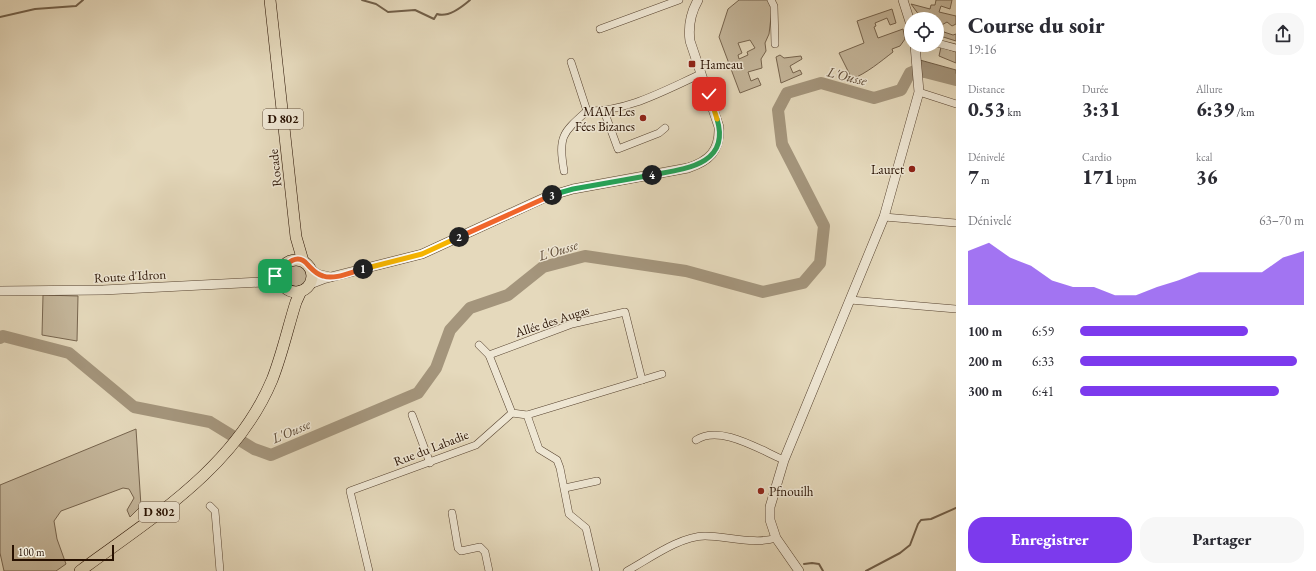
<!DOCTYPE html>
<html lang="fr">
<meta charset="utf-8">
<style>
:root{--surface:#fff;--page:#f7f7f7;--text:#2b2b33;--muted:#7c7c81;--accent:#7c3aed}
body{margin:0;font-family:"EB Garamond",serif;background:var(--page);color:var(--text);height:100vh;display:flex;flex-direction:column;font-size:15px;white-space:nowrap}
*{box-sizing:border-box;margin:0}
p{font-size:13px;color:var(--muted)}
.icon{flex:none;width:22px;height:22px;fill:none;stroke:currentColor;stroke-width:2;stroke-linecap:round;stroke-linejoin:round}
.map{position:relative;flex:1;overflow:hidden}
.drawer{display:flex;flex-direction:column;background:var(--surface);width:360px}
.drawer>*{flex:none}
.tools{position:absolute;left:904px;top:12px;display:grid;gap:8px}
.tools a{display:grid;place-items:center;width:40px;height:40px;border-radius:50%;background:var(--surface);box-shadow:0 4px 16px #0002;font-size:20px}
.scale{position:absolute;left:12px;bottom:10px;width:102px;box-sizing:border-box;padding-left:4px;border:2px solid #271000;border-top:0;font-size:11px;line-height:14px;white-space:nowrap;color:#271000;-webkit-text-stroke:3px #eee6d3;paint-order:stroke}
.pin{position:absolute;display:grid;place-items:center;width:34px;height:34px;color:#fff;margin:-17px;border-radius:8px;box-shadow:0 2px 6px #0006}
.km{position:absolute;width:20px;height:20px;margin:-10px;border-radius:50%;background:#222;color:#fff;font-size:11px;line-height:20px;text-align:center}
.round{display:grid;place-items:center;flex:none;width:42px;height:42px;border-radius:16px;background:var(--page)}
.headline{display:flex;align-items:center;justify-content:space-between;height:68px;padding:0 12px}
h1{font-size:22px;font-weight:800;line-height:30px}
.figures{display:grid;grid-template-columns:repeat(3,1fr);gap:6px;height:68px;padding:4px 12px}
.figures div{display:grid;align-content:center}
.figures b{font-size:20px;font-weight:800}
.figures small{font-size:11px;font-weight:400}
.figures p{font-size:11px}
.chart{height:112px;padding:8px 12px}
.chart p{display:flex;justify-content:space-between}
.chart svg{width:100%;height:72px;margin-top:4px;fill:var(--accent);opacity:.7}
.action{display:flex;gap:8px;margin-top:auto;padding:8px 12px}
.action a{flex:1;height:46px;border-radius:16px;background:var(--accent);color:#fff;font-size:16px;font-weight:800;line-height:46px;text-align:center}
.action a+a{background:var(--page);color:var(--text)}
ul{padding:0 12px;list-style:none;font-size:13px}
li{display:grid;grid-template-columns:64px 48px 1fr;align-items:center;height:30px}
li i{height:10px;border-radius:5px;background:var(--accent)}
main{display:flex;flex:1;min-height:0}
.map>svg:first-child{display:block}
.green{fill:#c5b79c;stroke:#76644e;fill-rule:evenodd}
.water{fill:#a4957c;stroke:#72604a}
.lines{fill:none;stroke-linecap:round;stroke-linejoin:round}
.stream{stroke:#72604a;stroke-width:2}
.river{stroke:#a4957c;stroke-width:12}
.minor-casing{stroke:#56422f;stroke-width:8}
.tertiary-casing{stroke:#56422f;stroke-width:10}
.primary-casing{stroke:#271000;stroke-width:12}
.minor{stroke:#eee6d3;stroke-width:7}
.tertiary{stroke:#eee6d3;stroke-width:9}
.primary{stroke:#e5d9bc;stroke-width:11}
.split-1-casing{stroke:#fff;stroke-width:8}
.split-2-casing{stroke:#fff;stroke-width:8}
.split-3-casing{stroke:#fff;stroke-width:8}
.split-4-casing{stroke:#fff;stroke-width:8}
.split-5-casing{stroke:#fff;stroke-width:8}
.split-6-casing{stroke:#fff;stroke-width:8}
.split-1{stroke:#f0652b;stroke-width:5}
.split-2{stroke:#f5b400;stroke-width:5}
.split-3{stroke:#f0652b;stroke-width:5}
.split-4{stroke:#22a559;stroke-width:5}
.split-5{stroke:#22a559;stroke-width:5}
.split-6{stroke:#f5b400;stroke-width:5}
.poi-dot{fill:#8f2418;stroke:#eee6d3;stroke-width:1.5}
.labels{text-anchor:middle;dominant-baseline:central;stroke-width:3;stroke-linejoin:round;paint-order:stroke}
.shield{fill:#eee6d3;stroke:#63503f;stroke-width:1}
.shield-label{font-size:12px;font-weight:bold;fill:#271000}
.poi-label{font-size:13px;fill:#271000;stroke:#eee6d3;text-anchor:start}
.street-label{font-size:13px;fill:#271000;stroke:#eee6d3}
.water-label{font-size:14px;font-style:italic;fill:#5f4c38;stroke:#eee6d3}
</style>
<main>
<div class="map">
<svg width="956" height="571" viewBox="0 0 956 571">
<rect width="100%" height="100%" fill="#e5d9bc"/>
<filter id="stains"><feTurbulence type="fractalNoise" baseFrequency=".005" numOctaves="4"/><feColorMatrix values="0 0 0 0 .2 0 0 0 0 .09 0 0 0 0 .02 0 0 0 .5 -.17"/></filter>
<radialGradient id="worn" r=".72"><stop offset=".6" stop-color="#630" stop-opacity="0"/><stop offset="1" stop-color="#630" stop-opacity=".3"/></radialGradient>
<g class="green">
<path d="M739,0h29l4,8 -2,18 -1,8 -4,9 1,8 -5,8 1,9 -14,4 3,9 7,-3 3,7 -21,8 -21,-56 9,-28zM750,40l5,8 -8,4 1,3 -9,4 -1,-4 4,-2 -4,-10z"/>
<polygon points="936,0 952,0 950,9 941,6 939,12 956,16 956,24 952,26 947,22 940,26 944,32 953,35 956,34 956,41 937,35 937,19 922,19 911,4 930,9 931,5 935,5"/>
<path d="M892,9l4,14 -6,2 -3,-7 -12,5 1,3 -2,1 4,11 25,-9 2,10 -5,7 -8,3 1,3c-13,10 -26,21 -41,27l-13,-26 25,-10 -7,-22z"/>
<polygon points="941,47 956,52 956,63 939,56"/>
<polygon points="780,55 784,58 801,56 802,59 790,66 793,73 800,70 802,74 781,83 776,57"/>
<circle cx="297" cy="276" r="12"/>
<polygon points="43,295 78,296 77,341 42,335"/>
<polygon points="136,429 141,506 130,517 127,510 134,498 129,489 123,488 61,511 54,521 57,539 66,564 56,571 4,571 0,553 0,485"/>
</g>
<polygon class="water" points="920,60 956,70 956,81 940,76 923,77"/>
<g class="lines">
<g class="stream">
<path d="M362,0l14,4 12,8 27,-2 19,9 3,-5c11,4 25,-7 33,-14"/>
<polyline points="0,17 35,9 76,6 83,0"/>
<polyline points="804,564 812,563 819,564 823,571"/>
<polyline points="866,571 900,553 910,545 918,524 921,520 931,519 956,508"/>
</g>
<polyline class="river" points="0,338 3,336 69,353 134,407 210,422 254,449 271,455 418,393 436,368 450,330 470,308 508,295 543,267 585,256 686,271 763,292 803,283 820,263 824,226 782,144 778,110 787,93 821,83 874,98 901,90 910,73 917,70 956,80"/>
<g class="minor-casing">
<g id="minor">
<polyline points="771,0 774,6 775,44"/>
<polyline points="600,29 679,0"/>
<polyline points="937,43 956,48"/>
<polyline points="571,62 587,111"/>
<polyline points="919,92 956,104"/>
<polyline points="604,111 618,149 659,133 665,128"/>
<path d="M564,171c-6,-34 -2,-38 23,-60 40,1 78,-21 114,-37"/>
<polyline points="884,217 956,223"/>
<polyline points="850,300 956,309"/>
<polyline points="479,345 489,355 512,413 527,415 539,449 557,460 560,468 569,514 586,528 596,571"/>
<polyline points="489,355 572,324 625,312 642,380"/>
<polyline points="412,415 430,463"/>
<polyline points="527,415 662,374"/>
<path d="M696,440c24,-16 64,10 88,20"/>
<polyline points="565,488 597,481"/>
<polyline points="210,506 215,511 220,571"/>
<polyline points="452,513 458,548 461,551 480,547 485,552 489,571"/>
<polyline points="369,571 350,491 476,445 512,413"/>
<path d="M627,571c22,-12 53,-35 78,-35 21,0 51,9 71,2"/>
</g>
</g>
<g class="tertiary-casing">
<g id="tertiary">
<polyline points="903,0 911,25"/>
<polyline points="311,269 317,274 330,277"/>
<polyline points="265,281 275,276 280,270"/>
<path d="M310,284l13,-5 99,-25 124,-57 27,-8 115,-21c21,-7 32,-17 31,-41l-29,-86c-2,-15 0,-27 8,-41"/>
<polyline points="0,291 103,290 262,282 282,284"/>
<polyline points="799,571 776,538 770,520 770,507 784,460 884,217 919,92 915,45"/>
</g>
</g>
<g class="primary-casing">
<g id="primary">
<polyline points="270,0 296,237 303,261"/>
<circle cx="296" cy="276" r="16"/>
<path d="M80,571c73,-54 155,-103 192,-191 10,-25 16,-53 24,-78l5,-11"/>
</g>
</g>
<use href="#minor" class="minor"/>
<use href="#tertiary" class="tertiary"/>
<use href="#primary" class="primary"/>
</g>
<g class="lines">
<g class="split-1-casing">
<path id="split-1" d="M275,276c9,-9 21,-26 33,-11 5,5 8,9 15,11 12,4 28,-4 40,-7"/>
</g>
<g class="split-2-casing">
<polyline id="split-2" points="363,269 422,254 459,237"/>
</g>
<g class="split-3-casing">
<polyline id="split-3" points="459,237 552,195"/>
</g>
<g class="split-4-casing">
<polyline id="split-4" points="552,195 573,189 652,175"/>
</g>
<g class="split-5-casing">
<path id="split-5" d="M652,175c32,-6 79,-10 65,-56"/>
</g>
<g class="split-6-casing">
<polyline id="split-6" points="709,94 717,119"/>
</g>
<use href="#split-1" class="split-1"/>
<use href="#split-2" class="split-2"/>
<use href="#split-3" class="split-3"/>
<use href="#split-4" class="split-4"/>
<use href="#split-5" class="split-5"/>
<use href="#split-6" class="split-6"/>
</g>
<g class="poi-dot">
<rect x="688" y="60" width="8" height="8" rx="2"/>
<circle cx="643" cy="118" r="4"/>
<circle cx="912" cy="169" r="4"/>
<circle cx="761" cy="491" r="4"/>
</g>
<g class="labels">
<g class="shield">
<rect x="263" y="109" width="40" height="20" rx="3"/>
<rect x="139" y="502" width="40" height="20" rx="3"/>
</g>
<g class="shield-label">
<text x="283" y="119">D 802</text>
<text x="159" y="512">D 802</text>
</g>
<g class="poi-label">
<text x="700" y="64">Hameau</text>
<text x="635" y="111" text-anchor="end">MAM Les<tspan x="635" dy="15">Fées Bizanes</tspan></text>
<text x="904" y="169" text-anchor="end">Lauret</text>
<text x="769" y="491">Pfnouilh</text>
</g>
<g class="street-label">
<text transform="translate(275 168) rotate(-96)">Rocade</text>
<text transform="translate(130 276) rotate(-3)">Route d'Idron</text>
<text transform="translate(552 321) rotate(-18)">Allée des Augas</text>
<text transform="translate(431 448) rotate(-21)">Rue du Labadie</text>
</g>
<g class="water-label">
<text transform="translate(847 76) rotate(14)">L'Ousse</text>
<text transform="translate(558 250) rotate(-17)">L'Ousse</text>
<text transform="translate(291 431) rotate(-23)">L'Ousse</text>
</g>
</g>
<rect width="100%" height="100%" filter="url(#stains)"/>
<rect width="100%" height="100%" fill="url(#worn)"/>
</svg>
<div class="tools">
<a><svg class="icon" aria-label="locate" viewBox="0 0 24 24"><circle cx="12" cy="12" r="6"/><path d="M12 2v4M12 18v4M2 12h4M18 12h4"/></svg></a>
</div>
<div class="scale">100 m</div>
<div class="pin" style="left:275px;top:276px;background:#1e9e55"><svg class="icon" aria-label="arrive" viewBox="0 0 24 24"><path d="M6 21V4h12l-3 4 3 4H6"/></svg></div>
<div class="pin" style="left:709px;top:94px;background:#d93025"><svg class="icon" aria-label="check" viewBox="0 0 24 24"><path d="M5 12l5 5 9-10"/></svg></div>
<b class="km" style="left:363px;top:269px">1</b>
<b class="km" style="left:459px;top:237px">2</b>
<b class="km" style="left:552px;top:195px">3</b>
<b class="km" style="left:652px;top:175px">4</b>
</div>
<section class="drawer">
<div class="headline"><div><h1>Course du soir</h1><p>19:16</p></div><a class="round"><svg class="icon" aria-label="share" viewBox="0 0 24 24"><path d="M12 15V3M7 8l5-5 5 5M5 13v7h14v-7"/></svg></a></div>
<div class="figures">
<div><p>Distance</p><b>0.53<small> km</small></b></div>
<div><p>Durée</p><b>3:31</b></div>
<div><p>Allure</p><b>6:39<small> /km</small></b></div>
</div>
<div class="figures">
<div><p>Dénivelé</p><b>7<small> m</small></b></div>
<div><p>Cardio</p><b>171<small> bpm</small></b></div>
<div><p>kcal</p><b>36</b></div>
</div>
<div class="chart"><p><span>Dénivelé</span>63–70 m</p>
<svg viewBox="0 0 160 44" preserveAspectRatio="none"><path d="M0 44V11L10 6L20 15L30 20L40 29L50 33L60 33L70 38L80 38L90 33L100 29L110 24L120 24L130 24L140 24L150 15L160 11V44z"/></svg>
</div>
<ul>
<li><b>100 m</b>6:59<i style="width:75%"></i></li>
<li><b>200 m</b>6:33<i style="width:97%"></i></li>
<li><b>300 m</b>6:41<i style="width:89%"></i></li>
</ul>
<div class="action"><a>Enregistrer</a><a>Partager</a></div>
</section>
</main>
